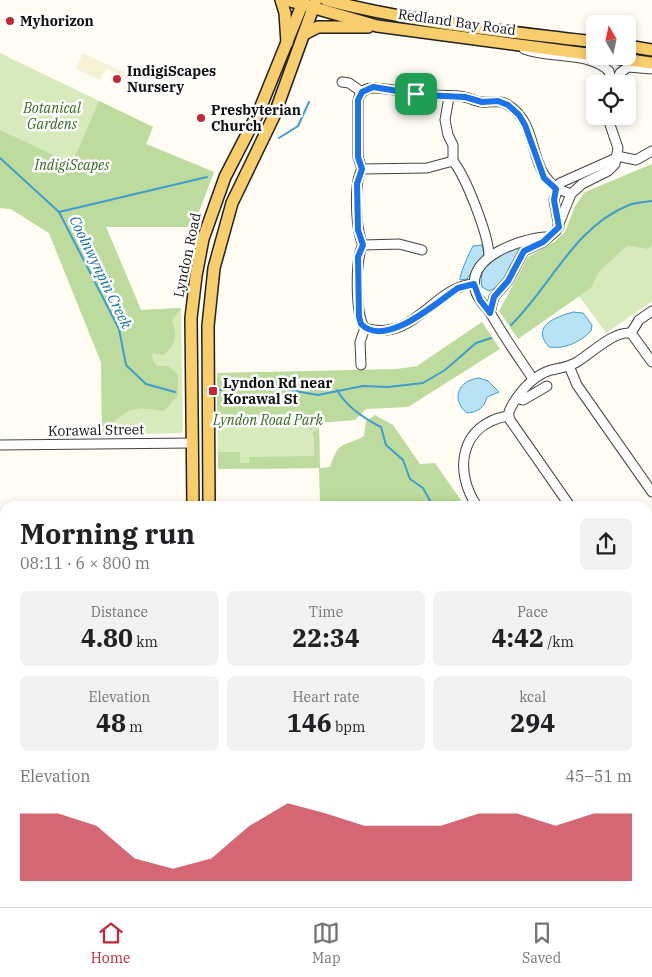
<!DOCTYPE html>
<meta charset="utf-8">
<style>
:root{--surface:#fff;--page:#f2f2f2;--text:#202124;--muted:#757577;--line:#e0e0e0;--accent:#c22738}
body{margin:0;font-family:"IBM Plex Serif",serif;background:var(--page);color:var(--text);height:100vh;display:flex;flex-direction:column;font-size:19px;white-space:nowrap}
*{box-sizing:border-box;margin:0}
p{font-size:16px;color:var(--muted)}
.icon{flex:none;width:28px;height:28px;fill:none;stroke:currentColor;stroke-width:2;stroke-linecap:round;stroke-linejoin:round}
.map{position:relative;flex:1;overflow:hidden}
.side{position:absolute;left:0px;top:501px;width:652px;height:406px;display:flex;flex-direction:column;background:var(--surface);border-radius:15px 15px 0 0;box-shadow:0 2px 8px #0003}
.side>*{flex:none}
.needle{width:32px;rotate:351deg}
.fabs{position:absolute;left:586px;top:15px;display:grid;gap:10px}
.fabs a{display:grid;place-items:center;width:50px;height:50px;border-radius:8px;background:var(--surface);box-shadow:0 2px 8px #0003;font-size:25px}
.pin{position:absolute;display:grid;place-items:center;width:42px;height:42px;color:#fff;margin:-21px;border-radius:10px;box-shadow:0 2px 8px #0006}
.round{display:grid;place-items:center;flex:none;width:52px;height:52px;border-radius:8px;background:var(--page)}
.overview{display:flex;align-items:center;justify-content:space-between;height:85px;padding:0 20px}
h1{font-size:28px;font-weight:800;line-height:38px}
.figures{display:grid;grid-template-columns:repeat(3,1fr);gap:8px;height:85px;padding:5px 20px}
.figures div{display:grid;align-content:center;border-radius:8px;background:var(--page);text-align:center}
.figures b{font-size:25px;font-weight:800}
.figures small{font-size:14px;font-weight:400}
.figures p{font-size:14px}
.chart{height:140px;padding:10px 20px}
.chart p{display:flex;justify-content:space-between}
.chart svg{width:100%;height:90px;margin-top:5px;fill:var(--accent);opacity:.7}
.tab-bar{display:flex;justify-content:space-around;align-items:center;height:70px;border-top:1px solid var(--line);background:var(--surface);font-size:14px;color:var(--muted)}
.tab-bar a{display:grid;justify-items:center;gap:2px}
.tab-bar .active{color:var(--accent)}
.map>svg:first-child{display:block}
.farmland{fill:#f6f1d3}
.green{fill:#d7eabc}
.forest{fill:#bcdb9c}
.water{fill:#b8e3f6;stroke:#3f9dce}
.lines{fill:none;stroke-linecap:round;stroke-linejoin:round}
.stream{stroke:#3f9dce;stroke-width:2}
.minor-casing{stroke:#434343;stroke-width:11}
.major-casing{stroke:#212121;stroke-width:14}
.minor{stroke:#fff;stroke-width:9}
.major{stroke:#f8cd6b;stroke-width:11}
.route-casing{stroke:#fff;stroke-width:10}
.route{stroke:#1a73e8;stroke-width:6}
.poi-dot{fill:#c22738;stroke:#fff;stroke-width:2}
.labels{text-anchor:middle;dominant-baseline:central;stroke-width:5;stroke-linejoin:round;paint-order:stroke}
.poi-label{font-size:14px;font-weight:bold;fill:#101010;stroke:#fff;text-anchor:start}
.street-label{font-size:14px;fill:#101010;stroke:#fff}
.park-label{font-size:14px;font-style:italic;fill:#33691f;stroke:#fff}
.water-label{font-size:15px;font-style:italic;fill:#186fa4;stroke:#fff}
</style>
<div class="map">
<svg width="652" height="907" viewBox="0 0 652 907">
<rect width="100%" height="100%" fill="#fffcf4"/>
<polygon class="farmland" points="83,53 130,75 128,79 106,68 100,80 76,69"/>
<g class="green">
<polygon points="0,53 153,127 146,144 214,172 193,227 106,227 141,310 181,308 183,430 181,433 102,435 101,362 49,233 11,209 0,208"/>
<polygon points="627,246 647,249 652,246 652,301 606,333 579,296 591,288 599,272"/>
<polygon points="318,371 320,468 218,469 217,373"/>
</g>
<g class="forest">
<path d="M99,101l54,26 -7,17 68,28 -21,55h-87l35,83 40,-2 -9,12c5,17 5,22 -8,35l-12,-2 1,8 4,5h12l9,9v20l-14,16c-33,-7 -41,0 -62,24l-1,-73 -52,-129 -38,-24 -11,-1v-78l72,34z"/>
<polygon points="652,164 652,246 647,249 627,246 599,272 591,288 518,339 499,311 528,257 554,242 565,232 575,206 585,192"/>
<polygon points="482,322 500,349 408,407 366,409 355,420 319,423 310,430 292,414 217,415 217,373 397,369 417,366"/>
<path d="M375,415l18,10 27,39 15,-1 30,43h-145l-1,-38 -101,1v-17h22v11h9v-6l65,-1v-20l-2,-3 7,-4 1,39 10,-1c10,-28 10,-18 34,-31l2,-15z"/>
<polygon points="648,615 652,615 652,907 324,907 324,902 648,902"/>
</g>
<g class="water">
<path d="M482,245l2,9 -17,25 -7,1c-1,-5 10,-29 13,-34z"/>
<path d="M513,249h7c-7,15 -14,36 -31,42l-7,-4c-5,-22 14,-31 31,-38z"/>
<path d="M573,312l10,1 9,12 -1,6c-12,12 -26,18 -42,16 -19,-21 7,-30 24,-35z"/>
<path d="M479,378l9,3 11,11 -12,5c-3,11 -9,15 -20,16 -17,-14 -8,-33 12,-35z"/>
</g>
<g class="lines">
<g class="stream">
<polyline points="279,138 298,126 309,102"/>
<polyline points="0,158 59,212 119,329 126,365 146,384 175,392"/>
<polyline points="59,212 207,177"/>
<path d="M511,325c40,-39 63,-98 118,-120 7,-3 16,-3 23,-4"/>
<polyline points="220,390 255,384 318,395 363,386 388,387 423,383 445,370 476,343 491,338"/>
<path d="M337,390c9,16 28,29 44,37l5,18 17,15 7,19 13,9 10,18"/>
<polyline points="0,745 5,750"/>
<polyline points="648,749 652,752"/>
<polyline points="516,902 518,907"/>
</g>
<g class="minor-casing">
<g id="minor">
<path d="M524,49c27,10 63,2 85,22l3,13"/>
<polyline points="342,82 349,83 362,92"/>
<polyline points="615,84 620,73 628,67 652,69"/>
<polyline points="449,97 445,120 448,135 453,145 453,161"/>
<polyline points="617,156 636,160 652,151"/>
<path d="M362,169c-9,15 -6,61 1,76"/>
<polyline points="559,227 554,200 560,183 616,158"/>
<path d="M422,250l-23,-6 -36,1c-8,12 -8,73 2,83 50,15 68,-42 109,-44"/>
<path d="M489,256c0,-20 -23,-79 -36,-95l-26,7 -65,1 -4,-12v-56c3,-18 22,-13 35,-11 10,1 20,4 30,5 12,1 30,-1 41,2 7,1 12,5 18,5 10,1 17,-3 26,3 37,23 14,74 63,89"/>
<polyline points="490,313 494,297 508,281 524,251 543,242 556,231 571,194 582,184 608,171 615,164 618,148 607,116"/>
<polyline points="631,333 639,320 652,311"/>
<polyline points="361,365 360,342 365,328"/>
<polyline points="569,366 577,385 652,492"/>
<path d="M533,379c-14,-21 -29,-42 -42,-65 -5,-8 -14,-14 -16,-25 -7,-33 46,-50 70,-52"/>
<polyline points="517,398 523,400 547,386"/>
<polyline points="0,445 192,443"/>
<path d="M477,506c-24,-35 -17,-82 31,-90"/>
<path d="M570,506l-60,-86c-3,-7 0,-11 4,-18 9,-14 20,-27 37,-32 10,-2 18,-3 26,-8 15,-9 36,-31 54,-29l21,29"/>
<polyline points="648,600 652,599"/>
</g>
</g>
<g class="major-casing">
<g id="major">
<polyline points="281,0 285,13 287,43"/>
<polyline points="287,0 377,26 595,55"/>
<path d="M326,0c88,23 179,31 269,42"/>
<polyline points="304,34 318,27 368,27"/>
<polyline points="628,46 652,50"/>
<polyline points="602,56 652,63"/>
<polyline points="193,506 191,318 196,276 203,239 225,177 259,111 304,0"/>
<polyline points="209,506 208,326 214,268 232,203 274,116 316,0"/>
<polyline points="165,907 168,902"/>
<polyline points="183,907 185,902"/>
</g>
</g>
<use href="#minor" class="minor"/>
<use href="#major" class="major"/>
</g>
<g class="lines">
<g class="route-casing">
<path id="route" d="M373,87l49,8 43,2 17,5 16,-1 10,4 11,10 6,10 19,53 12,11 -2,11 5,27 -16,15 -19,9 -16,30 -14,16 -4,16 -10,-13 -6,-16 -16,4c-21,14 -72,61 -97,36l-2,-7 -1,-60 5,-12 -5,-15 -1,-46 5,-15 -4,-12v-57l4,-8z"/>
</g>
<use href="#route" class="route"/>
</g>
<g class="poi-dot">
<circle cx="10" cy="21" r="5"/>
<circle cx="117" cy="79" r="5"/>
<circle cx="201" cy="118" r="5"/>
<rect x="208" y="386" width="10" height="10" rx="2.5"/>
</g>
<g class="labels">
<g class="poi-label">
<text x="20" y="21">Myhorizon</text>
<text x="127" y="71">IndigiScapes<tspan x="127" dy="16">Nursery</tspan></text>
<text x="211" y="110">Presbyterian<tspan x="211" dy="16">Church</tspan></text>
<text x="223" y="383">Lyndon Rd near<tspan x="223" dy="16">Korawal St</tspan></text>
</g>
<g class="street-label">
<text transform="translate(457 22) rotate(8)">Redland Bay Road</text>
<text transform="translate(187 255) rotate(-78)">Lyndon Road</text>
<text transform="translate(96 430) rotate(-1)">Korawal Street</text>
</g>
<g class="park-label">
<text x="52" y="108">Botanical<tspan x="52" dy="16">Gardens</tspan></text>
<text x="72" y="165">IndigiScapes</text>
<text x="268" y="420">Lyndon Road Park</text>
</g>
<g class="water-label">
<text transform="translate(101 272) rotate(64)">Coolnwynpin Creek</text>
</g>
</g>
</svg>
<div class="fabs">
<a><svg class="needle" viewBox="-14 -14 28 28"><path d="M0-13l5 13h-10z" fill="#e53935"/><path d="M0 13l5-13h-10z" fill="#757577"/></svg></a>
<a><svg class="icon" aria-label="locate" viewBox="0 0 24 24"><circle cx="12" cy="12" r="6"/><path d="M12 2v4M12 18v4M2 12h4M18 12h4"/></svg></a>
</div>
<div class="pin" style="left:416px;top:94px;background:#1e9e55"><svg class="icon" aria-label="arrive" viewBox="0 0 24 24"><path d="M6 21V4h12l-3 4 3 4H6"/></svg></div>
<section class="side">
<div class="overview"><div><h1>Morning run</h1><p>08:11 · 6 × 800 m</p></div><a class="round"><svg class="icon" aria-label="share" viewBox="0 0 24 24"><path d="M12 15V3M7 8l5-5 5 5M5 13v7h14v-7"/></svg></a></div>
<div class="figures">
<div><p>Distance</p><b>4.80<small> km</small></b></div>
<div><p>Time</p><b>22:34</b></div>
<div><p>Pace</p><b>4:42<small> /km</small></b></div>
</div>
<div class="figures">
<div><p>Elevation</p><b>48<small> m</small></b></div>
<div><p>Heart rate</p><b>146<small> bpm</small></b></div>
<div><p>kcal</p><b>294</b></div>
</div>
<div class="chart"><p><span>Elevation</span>45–51 m</p>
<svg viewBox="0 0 160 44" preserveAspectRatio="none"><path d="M0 44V11L10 11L20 17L30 33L40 38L50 33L60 17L70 6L80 11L90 17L100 17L110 17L120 11L130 11L140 17L150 11L160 11V44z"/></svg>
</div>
</section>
</div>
<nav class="tab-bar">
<a class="active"><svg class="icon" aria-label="home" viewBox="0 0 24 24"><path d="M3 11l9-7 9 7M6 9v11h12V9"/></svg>Home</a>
<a><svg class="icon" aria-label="map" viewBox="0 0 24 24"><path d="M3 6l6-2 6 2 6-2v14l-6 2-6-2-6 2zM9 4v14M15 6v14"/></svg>Map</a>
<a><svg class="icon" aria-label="saved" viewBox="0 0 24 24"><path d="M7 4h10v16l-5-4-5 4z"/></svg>Saved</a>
</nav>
